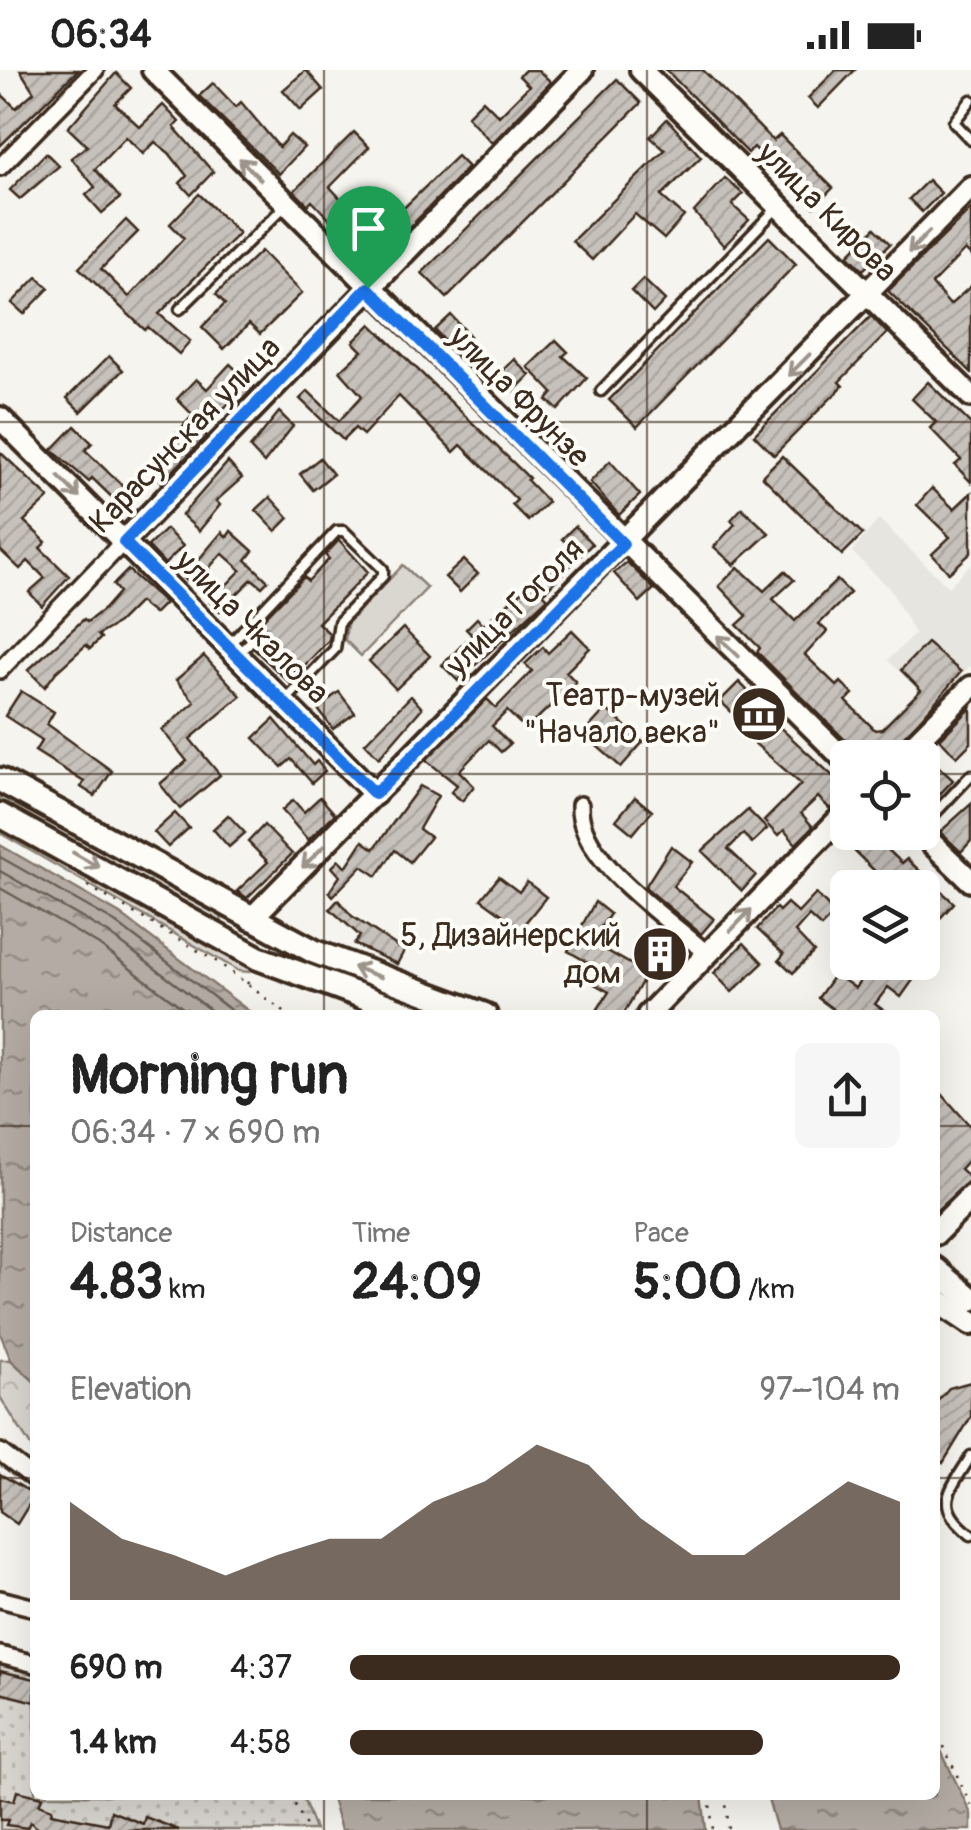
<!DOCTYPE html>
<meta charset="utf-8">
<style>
:root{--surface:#fff;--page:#f6f6f6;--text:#222;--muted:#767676;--accent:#3b2a1e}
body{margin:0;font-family:Pangolin,sans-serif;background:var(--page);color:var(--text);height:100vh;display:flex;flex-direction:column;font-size:38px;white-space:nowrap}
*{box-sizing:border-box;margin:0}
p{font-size:32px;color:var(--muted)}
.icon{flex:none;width:55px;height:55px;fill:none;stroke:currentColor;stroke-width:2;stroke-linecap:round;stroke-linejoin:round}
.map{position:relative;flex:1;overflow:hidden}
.drawer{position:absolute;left:30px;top:940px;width:910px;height:790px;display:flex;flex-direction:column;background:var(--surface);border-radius:15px;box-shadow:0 10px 40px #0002}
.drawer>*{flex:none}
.controls{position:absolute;left:830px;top:670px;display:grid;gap:20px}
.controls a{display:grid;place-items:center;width:110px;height:110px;border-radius:15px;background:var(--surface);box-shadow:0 10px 40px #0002;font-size:50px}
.pin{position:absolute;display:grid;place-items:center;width:85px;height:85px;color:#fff;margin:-102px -42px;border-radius:50% 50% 50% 0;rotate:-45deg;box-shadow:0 0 10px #0007}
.pin .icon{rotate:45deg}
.round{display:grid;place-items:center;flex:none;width:105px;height:105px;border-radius:15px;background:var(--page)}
.summary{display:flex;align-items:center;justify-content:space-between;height:170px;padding:0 40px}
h1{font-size:55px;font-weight:800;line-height:75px}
.stats{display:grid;grid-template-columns:repeat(3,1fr);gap:15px;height:170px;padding:10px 40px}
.stats div{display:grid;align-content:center}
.stats b{font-size:50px;font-weight:800}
.stats small{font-size:28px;font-weight:400}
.stats p{font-size:28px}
.chart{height:280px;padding:20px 40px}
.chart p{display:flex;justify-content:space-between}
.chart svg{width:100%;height:180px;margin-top:10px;fill:var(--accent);opacity:.7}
ul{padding:0 40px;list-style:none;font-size:32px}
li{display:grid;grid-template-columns:160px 120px 1fr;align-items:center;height:75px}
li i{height:25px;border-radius:12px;background:var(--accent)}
.status{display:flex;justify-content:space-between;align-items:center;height:70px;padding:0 50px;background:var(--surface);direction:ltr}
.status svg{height:28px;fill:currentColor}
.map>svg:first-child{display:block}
.built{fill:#e7e5df}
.green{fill:#dad6d0;stroke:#8a8077;stroke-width:2.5}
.forest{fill:url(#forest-crowns);stroke:#8a8077;stroke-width:2.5}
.garden{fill:url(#garden-dots);stroke:#8a8077;stroke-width:2.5}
.water{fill:url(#water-ripples);stroke:#84786e;stroke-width:2.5}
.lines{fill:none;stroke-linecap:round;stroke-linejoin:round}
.shore{stroke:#6b5e54;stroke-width:2.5}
.building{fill:url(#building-hatch);stroke:#3b2a1e;stroke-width:2.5}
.service-casing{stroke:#3b2a1e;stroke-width:15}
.minor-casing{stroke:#3b2a1e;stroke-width:22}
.tertiary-casing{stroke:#3b2a1e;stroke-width:28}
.secondary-casing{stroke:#3b2a1e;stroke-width:30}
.path{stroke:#3b2a1e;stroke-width:2.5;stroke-dasharray:2.5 8;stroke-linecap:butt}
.service{stroke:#fdfcf7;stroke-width:8}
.minor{stroke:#fdfcf7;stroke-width:15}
.tertiary{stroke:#fdfcf7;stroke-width:20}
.secondary{stroke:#fdfcf7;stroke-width:22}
.oneway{stroke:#9c938a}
.route-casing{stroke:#fff;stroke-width:20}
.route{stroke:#1a73e8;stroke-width:12}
.grid{fill:none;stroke:#3b2a1e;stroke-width:2.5;stroke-opacity:0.55}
.labels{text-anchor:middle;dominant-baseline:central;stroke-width:8;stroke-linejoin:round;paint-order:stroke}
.street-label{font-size:32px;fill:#3b2a1e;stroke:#fdfcf7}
.poi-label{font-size:32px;fill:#3b2a1e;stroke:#fdfcf7;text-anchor:end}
</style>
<div class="status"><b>06:34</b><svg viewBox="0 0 49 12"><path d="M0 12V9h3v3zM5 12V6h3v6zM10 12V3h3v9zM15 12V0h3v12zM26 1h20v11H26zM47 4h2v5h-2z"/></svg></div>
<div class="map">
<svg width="971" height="1760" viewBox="0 0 971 1760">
<defs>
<pattern id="forest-crowns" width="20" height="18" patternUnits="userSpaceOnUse" patternTransform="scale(2.5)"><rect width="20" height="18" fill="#dad6d0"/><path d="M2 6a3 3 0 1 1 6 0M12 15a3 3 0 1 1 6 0" fill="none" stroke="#bcb8b2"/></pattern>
<pattern id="garden-dots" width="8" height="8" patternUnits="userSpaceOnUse" patternTransform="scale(2.5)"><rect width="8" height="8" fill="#dad6d0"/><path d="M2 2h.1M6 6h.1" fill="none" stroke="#bcb8b2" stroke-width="1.8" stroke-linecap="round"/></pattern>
<pattern id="water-ripples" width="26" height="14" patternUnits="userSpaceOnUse" patternTransform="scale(2.5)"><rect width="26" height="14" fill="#b4aca4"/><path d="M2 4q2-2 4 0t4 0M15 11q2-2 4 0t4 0" fill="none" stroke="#948c85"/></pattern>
<pattern id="building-hatch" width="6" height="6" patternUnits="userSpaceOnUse" patternTransform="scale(2.5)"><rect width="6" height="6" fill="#c7c1bb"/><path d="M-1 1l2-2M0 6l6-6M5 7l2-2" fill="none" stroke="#aca6a0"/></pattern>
</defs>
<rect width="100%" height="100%" fill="#f5f4ee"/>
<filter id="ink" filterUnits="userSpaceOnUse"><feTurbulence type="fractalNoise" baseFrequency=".01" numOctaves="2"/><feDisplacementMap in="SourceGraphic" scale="20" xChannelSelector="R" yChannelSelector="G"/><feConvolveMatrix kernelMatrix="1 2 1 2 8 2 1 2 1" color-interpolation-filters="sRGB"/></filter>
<g filter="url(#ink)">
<polygon class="built" points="879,449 948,517 971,494 971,595 932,635 888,590 915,564 890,519 852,482"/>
<g class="green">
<polygon points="403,495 427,518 361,586 345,570 347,554"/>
<polygon points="0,719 221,844 222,854 219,857 0,739"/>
<polygon points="0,753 251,894 249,902 239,901 0,763"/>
</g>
<polygon class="forest" points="0,1290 11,1290 35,1312 35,1383 0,1327"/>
<polygon class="garden" points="0,1575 35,1584 35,1725 302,1725 315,1760 0,1760"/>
<g class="water">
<polygon points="0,775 120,844 254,945 35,945 35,1312 11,1290 0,1263"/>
<polygon points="935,1668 971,1744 971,1760 777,1760 767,1725 935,1725"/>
<polygon points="331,1725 702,1725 706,1760 341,1760"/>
</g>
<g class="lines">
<g class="shore">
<polyline points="0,787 115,852 237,945"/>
<polyline points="0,801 108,863 217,945"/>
<polyline points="0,818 99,875 192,945"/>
</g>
</g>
<g class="building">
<polygon points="20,0 78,0 0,76 0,23 16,38 34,22"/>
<polygon points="306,0 323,20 301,40 283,20"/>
<polygon points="525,0 538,0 551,12 492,73 467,46 483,30 499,46 529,16 519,6"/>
<polygon points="666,0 703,0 773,71 780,65 833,118 814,137 754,77 748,83"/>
<polygon points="836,0 855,0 818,38 808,28"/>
<polygon points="116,3 131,18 115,34 140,57 163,35 179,52 174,57 213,102 191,125 180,113 187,106 169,83 155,72 143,84 126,67 95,99 120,128 102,143 86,125 95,117 71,88 87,76 68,58"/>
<polygon points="617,9 641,33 447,228 422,203"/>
<polygon points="213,13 236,37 241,32 279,77 290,65 304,77 279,104 199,26"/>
<polygon points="667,49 701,87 661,126 684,146 664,169 635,144 592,190 572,171 665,80 650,67"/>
<polygon points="354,62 369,77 330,117 375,166 457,86 468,97 373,195 312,131 308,135 294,121"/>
<polygon points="46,83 59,96 20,129 10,120"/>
<polygon points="725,108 743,124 732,135 749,150 724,176 694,142"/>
<polygon points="928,110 941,123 922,142 909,129"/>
<polygon points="199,124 239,163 159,244 190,271 179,284 148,257 145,260 79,198 126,150 138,162 101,199 129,227 184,168 170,154"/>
<polygon points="971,139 971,186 965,180 932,214 950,235 971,216 971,302 888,221"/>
<polygon points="875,158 890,174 863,200 848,185"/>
<polygon points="769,167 796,194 637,357 609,330"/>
<polygon points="261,181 302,223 260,264 249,254 224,279 202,257 225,234 216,224"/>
<polygon points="37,207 49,218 24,244 12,233"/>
<polygon points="643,209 665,230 653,243 631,221"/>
<polygon points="451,245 470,266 454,281 435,260"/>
<polygon points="871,246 887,263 839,312 843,316 774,385 754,365"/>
<polygon points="371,254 529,408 527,410 548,432 528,451 512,435 517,430 461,375 454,382 399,326 363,365 355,358 343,370 300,329 308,321 339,351 362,326 340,301 362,281 353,272"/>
<polygon points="556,270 568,282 563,286 587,308 558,340 547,330 553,323 528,297"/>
<polygon points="109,286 123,300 81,342 67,328"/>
<polygon points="514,289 530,305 514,321 498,305"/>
<polygon points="230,294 255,317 238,334 233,329 219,343 203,363 207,366 162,412 150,399 165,386 161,381 193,345 177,329 196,309 207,319"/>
<polygon points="928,312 971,354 971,412 955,395 961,390 930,358 936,352 912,329"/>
<polygon points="279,342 293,356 264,393 250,378"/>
<polygon points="75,356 92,373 85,380 133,426 122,437 92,408 89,412 52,380"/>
<polygon points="0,382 49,428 24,451 46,472 40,478 69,506 42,536 29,522 45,508 28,491 20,499 0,480"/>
<polygon points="782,386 863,464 842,485 762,406"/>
<polygon points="320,388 333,404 313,420 300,404"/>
<polygon points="610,391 640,425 619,445 590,412"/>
<polygon points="228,392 242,408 216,431 220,435 199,461 182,445"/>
<polygon points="932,418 954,439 971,423 971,483 949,503 932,484 950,467 917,435"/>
<polygon points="270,427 289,448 276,461 256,440"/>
<polygon points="742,438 769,463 734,495 714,477 735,454 731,450"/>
<polygon points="575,456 592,474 543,523 548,528 458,611 442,595 472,565 466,559 477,548 483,555 543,503 569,475 562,469"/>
<polygon points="166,459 183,476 165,494 148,476"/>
<polygon points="231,461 253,481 246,490 268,511 262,517 252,509 220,541 210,532 241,500 222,483 194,516 183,508 222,462 227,467"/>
<polygon points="339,470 368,502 318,553 330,564 329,570 303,597 295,590 292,594 265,568 266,557 258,555 304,507 308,511 329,489 325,485"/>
<polygon points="464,490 478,504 460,522 445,507"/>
<polygon points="627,492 654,519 640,532 614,503"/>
<polygon points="738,497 764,521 785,501 794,510 773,529 795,551 837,510 850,523 819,554 827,561 805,585 837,616 841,612 853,624 846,631 875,660 882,659 921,620 901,600 927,573 961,602 887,688 863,688 757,582 760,578 737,555 747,546 719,516"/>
<polygon points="128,500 165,533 154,544 139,532 118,553 98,565 101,568 90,579 86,575 56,602 45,617 28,600 84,549 87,552 104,539 119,522 113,515"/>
<polygon points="403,558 430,586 396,619 369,591"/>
<polygon points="572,560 590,578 566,602 576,612 526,659 507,641 492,656 510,674 501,682 489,670 459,701 474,716 462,731 451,722 457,715 426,690 487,629 496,638 532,601 525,594 543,577 548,583"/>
<polygon points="204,586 241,626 190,669 220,705 180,739 160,714 187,691 162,660 195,632 176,610"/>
<polygon points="739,612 752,625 749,629 848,720 830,739 818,727 801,743 813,757 796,774 784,760 778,766 764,751 801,714 735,656 740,650 720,631"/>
<polygon points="21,621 54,642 47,654 112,701 95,726 81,717 84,712 35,681 42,670 5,646"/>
<polygon points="339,622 355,643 333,659 317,638"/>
<polygon points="411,626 422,638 379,688 365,673"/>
<polygon points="971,638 971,673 957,687 940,669"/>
<polygon points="606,639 643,672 621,697 583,664"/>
<polygon points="274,649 313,695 317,691 325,701 312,713 291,689 282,697 254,668"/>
<polygon points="924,683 953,710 922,743 922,685"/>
<polygon points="420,716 438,726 419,759 430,767 410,792 395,780 377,806 362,796 333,826 329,822 340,806 332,797 339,790 346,797 363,771 374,779"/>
<polygon points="320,727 335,744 308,770 282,740 293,730 304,742"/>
<polygon points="635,727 652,741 633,764 616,750"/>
<polygon points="971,734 971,771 961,782 940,762"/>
<polygon points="748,740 767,759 752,773 743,764 728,779 756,805 742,821 702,781"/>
<polygon points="175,743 189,758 168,777 154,762"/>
<polygon points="228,745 245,763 229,777 213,759"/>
<polygon points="264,755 292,784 247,828 237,821 268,792 248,772"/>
<polygon points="857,762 881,762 891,772 886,778 902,793 907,789 954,833 933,856 922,846 922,818 892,818 846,773"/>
<polygon points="671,776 692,792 673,816 714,849 701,864 645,817"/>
<polygon points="499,807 519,822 527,812 546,827 521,858 481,829"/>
<polygon points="816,824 835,843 821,857 809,846 795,862 814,882 793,903 779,890 784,884 757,859 776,838 779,841 787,833 798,843"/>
<polygon points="338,830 352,846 404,881 397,894 354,874 360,866 330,839"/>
<polygon points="595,832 610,844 594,867 600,870 597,875 634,896 653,864 676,877 672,884 678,888 672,899 665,895 661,902 651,896 623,945 594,945 609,922 591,912 599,899 568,881"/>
<polygon points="744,873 763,893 732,922 714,903"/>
<polygon points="856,892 889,892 913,910 901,927 888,917 875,934 890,945 841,945 818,928 835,904 855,918 868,901"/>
<polygon points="942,1024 971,1057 971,1087 960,1099 971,1109 935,1142 935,1030"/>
<polygon points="971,1312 971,1347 943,1393 935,1386 935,1334 949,1318"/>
<polygon points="0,1404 35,1425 17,1454 0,1442"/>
<polygon points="0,1601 35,1609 35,1632 0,1623"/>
<polygon points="17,1721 43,1727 39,1734 52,1739 51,1743 108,1754 111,1741 143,1754 145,1747 179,1760 40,1760 30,1752 27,1758 6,1755 8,1750 0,1750 0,1728 14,1731"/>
</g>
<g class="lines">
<g class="service-casing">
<g id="service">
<polyline points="971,30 954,52 971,70"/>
<polyline points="180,239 286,135"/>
<polyline points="601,321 776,139"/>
<polyline points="243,560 300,614"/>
<polyline points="228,576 337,461 344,461 383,499 383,506 339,552 335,579 285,631"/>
<polyline points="237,585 260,562"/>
<polyline points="922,757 971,705"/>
<path d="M971,1386c-21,35 -39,49 0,79"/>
</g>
</g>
<g class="minor-casing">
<g id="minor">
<polyline points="0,97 95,0"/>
<polyline points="0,600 124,471"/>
<path d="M580,735c-3,56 90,114 127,149"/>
<polyline points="0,1382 35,1409"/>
<polyline points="0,1529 35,1538"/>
<polyline points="0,1585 35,1594"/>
</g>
</g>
<g class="tertiary-casing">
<g id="tertiary">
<polyline points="153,0 848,693"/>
<polyline points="641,0 971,326"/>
<polyline points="0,348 375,724"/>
<polyline points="124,471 582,0"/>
<polyline points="900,688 971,617"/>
<polyline points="920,762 971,811"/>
<polyline points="251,849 971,117"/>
<polyline points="648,945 848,740"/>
</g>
</g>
<g class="secondary-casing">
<g id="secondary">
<polyline points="0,710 315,882 485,945"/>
<polyline points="0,745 258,888 413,945"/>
<polyline points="935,1163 971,1127"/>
<polyline points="935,1199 971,1229"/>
<polyline points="935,1229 971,1253"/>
</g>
</g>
<g class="path">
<polyline points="88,816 219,893 288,945"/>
<polyline points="247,914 252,906"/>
<polyline points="935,1657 971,1736"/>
<polyline points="290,1725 308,1760"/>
<polyline points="709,1725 713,1760"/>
<polyline points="725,1725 729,1760"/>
</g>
<use href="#service" class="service"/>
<use href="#minor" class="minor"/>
<use href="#tertiary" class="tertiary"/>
<use href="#secondary" class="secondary"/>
</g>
<defs><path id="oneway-shaft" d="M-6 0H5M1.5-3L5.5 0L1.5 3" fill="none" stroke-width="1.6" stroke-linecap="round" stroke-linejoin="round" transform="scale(2.5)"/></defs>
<g class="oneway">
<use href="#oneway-shaft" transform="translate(250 99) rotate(-135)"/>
<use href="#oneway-shaft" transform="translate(919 172) rotate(134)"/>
<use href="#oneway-shaft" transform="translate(799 295) rotate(135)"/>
<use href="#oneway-shaft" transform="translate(69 417) rotate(45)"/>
<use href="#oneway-shaft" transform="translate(728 576) rotate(-136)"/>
<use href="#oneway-shaft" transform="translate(313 787) rotate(135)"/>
<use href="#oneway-shaft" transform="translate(86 790) rotate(30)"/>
<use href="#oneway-shaft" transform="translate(741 850) rotate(-46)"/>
<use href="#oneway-shaft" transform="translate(367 902) rotate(-159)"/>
</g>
</g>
<g class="lines" filter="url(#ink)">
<g class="route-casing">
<polygon id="route" points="368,218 623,474 375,724 124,472"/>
</g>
<use href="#route" class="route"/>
</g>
<path class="grid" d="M324,0v945M647,0v945M0,352h971M0,704h848M922,704h49M0,1056h35M935,1056h36M0,1408h35M935,1408h36M324,1725v35M647,1725v35"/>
<defs>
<g id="museum-disc" transform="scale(2.875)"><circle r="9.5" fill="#3b2a1e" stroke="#fdfcf7"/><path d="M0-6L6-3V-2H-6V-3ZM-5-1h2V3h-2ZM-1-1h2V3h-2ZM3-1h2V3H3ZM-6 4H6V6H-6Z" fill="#fff"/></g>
<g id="building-disc" transform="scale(2.875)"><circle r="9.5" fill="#3b2a1e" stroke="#fdfcf7"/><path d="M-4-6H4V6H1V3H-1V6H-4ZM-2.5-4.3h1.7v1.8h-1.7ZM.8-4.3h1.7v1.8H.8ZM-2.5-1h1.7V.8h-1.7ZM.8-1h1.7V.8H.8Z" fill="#fff"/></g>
</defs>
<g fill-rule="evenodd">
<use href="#museum-disc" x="759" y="644"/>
<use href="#building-disc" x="660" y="884"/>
</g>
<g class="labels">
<g class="street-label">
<text transform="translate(827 142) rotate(45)">улица Кирова</text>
<text transform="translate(519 327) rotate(45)">улица Фрунзе</text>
<text transform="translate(185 365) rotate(-46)">Карасунская улица</text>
<text transform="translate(515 537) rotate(-45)">улица Гоголя</text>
<text transform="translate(252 557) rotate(45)">улица Чкалова</text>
</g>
<g class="poi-label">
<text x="720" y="626">Театр-музей<tspan x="720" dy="37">"Начало века"</tspan></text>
<text x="621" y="866">5, Дизайнерский<tspan x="621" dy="37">дом</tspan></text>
</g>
</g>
</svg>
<div class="controls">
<a><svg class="icon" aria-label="locate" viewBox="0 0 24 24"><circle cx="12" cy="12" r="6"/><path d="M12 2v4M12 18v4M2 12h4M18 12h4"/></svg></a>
<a><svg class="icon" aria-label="layers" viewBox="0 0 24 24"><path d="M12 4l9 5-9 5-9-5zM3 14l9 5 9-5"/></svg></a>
</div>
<div class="pin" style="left:368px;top:218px;background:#1e9e55"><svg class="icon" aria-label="arrive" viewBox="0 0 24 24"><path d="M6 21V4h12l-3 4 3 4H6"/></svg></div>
<section class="drawer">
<div class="summary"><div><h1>Morning run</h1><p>06:34 · 7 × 690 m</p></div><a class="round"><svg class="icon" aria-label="share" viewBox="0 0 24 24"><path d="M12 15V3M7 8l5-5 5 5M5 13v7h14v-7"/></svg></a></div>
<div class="stats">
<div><p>Distance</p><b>4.83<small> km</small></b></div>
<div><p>Time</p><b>24:09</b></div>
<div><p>Pace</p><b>5:00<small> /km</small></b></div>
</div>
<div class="chart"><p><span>Elevation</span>97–104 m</p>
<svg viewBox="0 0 160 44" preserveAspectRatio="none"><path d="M0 44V20L10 29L20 33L30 38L40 33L50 29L60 29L70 20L80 15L90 6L100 11L110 24L120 33L130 33L140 24L150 15L160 20V44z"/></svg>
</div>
<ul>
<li><b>690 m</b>4:37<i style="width:100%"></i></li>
<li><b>1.4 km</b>4:58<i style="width:75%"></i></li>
</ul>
</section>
</div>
